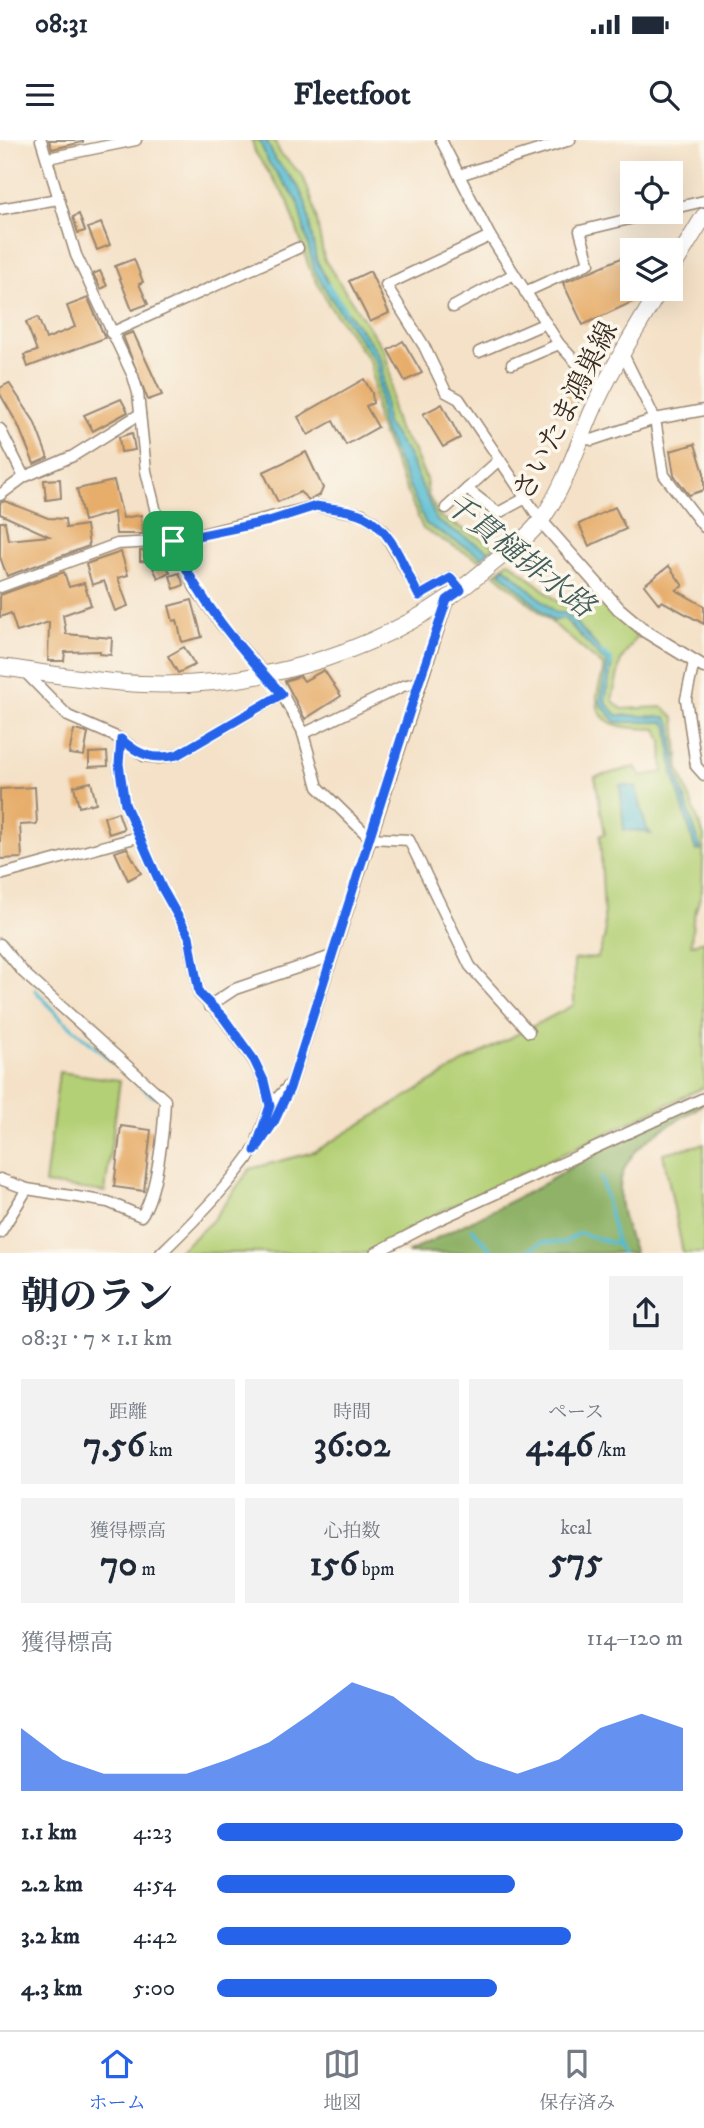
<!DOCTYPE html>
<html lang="ja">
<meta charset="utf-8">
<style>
:root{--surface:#fff;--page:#f2f2f3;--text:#1f2937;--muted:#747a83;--line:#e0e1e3;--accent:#2563eb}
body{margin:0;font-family:"IM FELL DW Pica","Noto Serif JP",serif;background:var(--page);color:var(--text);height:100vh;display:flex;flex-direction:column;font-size:26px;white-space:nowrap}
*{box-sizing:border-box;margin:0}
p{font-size:23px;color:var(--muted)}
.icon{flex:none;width:38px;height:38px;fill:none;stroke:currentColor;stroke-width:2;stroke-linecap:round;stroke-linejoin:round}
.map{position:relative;height:1113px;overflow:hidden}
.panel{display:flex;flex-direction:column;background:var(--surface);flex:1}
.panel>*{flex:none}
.fabs{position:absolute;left:620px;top:21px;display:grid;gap:14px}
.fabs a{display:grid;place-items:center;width:63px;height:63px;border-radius:0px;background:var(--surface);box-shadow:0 7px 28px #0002;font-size:35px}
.pin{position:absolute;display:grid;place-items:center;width:60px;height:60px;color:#fff;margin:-30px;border-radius:14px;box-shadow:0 4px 10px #0006}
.round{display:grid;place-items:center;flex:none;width:74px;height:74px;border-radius:0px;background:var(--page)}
.head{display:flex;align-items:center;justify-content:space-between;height:119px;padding:0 21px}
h1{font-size:38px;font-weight:800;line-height:52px}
.figures{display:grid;grid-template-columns:repeat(3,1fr);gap:10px;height:119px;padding:7px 21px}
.figures div{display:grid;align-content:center;border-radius:0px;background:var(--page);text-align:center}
.figures b{font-size:35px;font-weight:800}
.figures small{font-size:19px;font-weight:400}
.figures p{font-size:19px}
.chart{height:196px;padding:14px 21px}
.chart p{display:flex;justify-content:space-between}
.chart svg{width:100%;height:126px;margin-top:7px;fill:var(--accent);opacity:.7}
ul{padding:0 21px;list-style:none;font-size:23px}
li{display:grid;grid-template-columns:112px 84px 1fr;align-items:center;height:52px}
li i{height:18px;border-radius:9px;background:var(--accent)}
.status{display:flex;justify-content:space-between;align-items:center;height:49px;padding:0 35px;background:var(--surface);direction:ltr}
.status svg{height:19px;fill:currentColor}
header{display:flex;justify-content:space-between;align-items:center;height:91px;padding:0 21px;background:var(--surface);font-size:32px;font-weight:800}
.tabs{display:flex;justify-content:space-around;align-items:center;height:98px;border-top:2px solid var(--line);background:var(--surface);font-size:19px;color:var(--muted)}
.tabs a{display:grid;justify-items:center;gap:4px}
.tabs .selected{color:var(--accent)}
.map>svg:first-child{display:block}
.green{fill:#b4d076;stroke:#787d4a;stroke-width:2}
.forest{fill:#8fb267;stroke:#656e42;stroke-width:2}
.water{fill:#53bbd0;stroke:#477277;stroke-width:2}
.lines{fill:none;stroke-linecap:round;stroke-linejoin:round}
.stream{stroke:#53bbd0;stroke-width:3.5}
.building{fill:#e7ad6a}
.minor-casing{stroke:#988672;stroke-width:13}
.tertiary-casing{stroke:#988672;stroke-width:15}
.primary-casing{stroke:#988672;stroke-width:18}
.minor{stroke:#fff;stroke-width:10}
.tertiary{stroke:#fff;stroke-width:12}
.primary{stroke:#fff;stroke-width:16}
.route-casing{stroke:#fff;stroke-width:14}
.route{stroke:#2563eb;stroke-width:9}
.labels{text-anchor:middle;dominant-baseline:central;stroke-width:7;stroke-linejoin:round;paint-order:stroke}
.street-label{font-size:28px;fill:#3b2a1e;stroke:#fbf7ec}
.water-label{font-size:30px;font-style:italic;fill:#435d5c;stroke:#fbf7ec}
</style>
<div class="status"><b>08:31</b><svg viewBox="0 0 49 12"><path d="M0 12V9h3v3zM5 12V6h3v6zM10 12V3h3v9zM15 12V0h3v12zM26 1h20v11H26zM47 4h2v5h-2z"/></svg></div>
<header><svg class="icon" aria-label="menu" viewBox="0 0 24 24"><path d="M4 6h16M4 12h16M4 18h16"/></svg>Fleetfoot<svg class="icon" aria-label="search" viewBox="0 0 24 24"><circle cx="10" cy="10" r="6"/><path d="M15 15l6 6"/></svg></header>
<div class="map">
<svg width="704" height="1113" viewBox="0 0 704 1113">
<rect width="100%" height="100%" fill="#fbf7ec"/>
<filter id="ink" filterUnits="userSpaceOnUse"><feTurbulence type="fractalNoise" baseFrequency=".0143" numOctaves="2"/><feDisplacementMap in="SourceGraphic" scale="14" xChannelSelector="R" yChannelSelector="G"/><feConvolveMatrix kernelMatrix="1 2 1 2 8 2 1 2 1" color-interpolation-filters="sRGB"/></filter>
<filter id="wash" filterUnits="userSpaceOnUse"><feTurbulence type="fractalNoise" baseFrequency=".00686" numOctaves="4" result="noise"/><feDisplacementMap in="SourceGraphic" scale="28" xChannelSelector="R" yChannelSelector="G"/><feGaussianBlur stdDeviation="1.57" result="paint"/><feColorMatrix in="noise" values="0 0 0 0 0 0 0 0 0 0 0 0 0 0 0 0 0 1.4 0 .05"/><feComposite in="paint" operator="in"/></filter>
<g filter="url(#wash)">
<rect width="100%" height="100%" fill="#f4e1c7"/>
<g class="green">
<polygon points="252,0 274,0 280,13 303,36 314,66 324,119 385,212 391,238 392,270 398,289 413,309 426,339 428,355 440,377 495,406 479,420 423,389 377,281 371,223 329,165 309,127 288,61 255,12"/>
<path d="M509,421l53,44 9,1 16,-17 50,47 -16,24 -9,40 10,9 41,-2 12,11 4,51 25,67 -2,54 -9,30 -2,25 13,-4v146l-264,125 -71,41h-192l35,-32 38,-52 64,-17 157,-94 103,-53v-45l24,-3 7,-22 -5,-100 5,-1 -10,-57 40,-10 7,9 21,-4 -1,-30 -5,-13c-22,-1 -59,2 -60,-29 -1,-11 7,-22 6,-34l-108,-92z"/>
<polygon points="59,932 120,940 105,1052 45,1044"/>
<polygon points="704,1004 704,1113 683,1113 663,1013"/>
</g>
<path class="forest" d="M704,961c-5,9 -21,15 -30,21 -63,37 -64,66 -39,131h-228l130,-65 77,-47z"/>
<g class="water">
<polygon points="259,0 266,0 275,19 298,46 306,64 316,119 334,155 374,207 382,223 386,283 408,314 437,381 489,411 483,417 426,384 381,283 377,223 330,157 314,129 297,60 269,23"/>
<polygon points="505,427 556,473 567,473 612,523 605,562 617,575 666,577 671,584 677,634 701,710 696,711 673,633 668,587 664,582 616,582 600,563 607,524 564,478 553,481 500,432"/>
<polygon points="620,645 636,647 646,687 652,695 645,691 624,690"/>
</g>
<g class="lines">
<g class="stream">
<polyline points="328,144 345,170"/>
<polyline points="602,512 611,520 611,525"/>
<polyline points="35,850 62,879 154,957"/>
<polyline points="601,1038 617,1104 622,1113"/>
<polyline points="472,1089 494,1113"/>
<polyline points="523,1113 542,1102 564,1103 579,1093 617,1104"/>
</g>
</g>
<g id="blocks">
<g class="building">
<polygon points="49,0 83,0 83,2 52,9"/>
<polygon points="79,74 85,91 78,93 73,77"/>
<polygon points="101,83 110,105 97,110 88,88"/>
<polygon points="628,115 632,125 632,149 642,149 643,157 583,185 563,143"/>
<polygon points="134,119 143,142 139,144 148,164 132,170 115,126"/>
<polygon points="100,131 107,146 101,149 93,134"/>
<polygon points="370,131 389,173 370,182 349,141"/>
<polygon points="88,158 105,198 28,227 24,215 37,211 26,182 38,177 46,199 75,187 67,166"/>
<polygon points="133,192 162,255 148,260 123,196"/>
<polygon points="403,201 422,233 405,241 388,210"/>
<polygon points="570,237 587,246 570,279 555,273"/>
<polygon points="364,239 372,253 373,263 366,266 378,287 346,305 333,281 308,295 298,277"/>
<polygon points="9,243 34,281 48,318 34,324 18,285 0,254 0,248"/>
<polygon points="121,259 128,272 93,291 84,275"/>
<polygon points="442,264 460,298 443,307 423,274"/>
<polygon points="132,293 135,310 121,312 119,297"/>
<polygon points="695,304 704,333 704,350 689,355 674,335 670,311"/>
<polygon points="306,312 323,348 320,355 309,360 300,352 278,362 263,332"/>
<polygon points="60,339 61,358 46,360 44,340"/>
<polygon points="114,341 123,378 141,375 143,394 116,394 114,372 84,381 77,349"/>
<polygon points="5,361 48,378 65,379 66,388 86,385 89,406 7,436 0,417 0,382 5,382 8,400 49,396 0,374 0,363"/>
<polygon points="615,367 626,389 589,406 579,384"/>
<polygon points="153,410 153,422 140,421 140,411"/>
<polygon points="121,412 128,435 118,438 128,466 115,471 104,441 92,445 86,424"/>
<polygon points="165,423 170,432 158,438 153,428"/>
<polygon points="669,426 683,446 676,450 704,466 704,484 662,461 659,464 644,445"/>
<polygon points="64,432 69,447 84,443 91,465 63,475 66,494 112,498 111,515 99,514 100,511 65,512 64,521 48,521 49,482 17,492 11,473 0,477 0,455"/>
<polygon points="179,433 184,445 174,449 170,436"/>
<polygon points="192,460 202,497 182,502 177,480 173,481 169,466"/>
<polygon points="184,507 195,525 178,533 168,516"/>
<polygon points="324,530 341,556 305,579 285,541 300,536 304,541"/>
<polygon points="74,590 88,593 84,616 69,614"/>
<polygon points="107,612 108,626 89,627 89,613"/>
<polygon points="91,642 96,663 79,667 74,646"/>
<polygon points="35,647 37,684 20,685 22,718 0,719 0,649"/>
<polygon points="118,672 124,689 109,694 104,677"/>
<polygon points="127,708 141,733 128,740 115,712"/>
<polygon points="121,986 151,990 144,1051 114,1047"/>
</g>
</g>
</g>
<g filter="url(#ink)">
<use href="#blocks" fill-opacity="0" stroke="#988672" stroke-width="2"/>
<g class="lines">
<g class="minor-casing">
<g id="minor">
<polyline points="41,0 76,115 133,236 138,253 146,331 163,401"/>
<polyline points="441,0 490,96 559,204 602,250"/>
<polyline points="48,18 136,0"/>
<polyline points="459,35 570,0"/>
<polyline points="0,69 58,59"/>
<polyline points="670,69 704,61"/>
<polyline points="490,96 386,145 424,206 446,252 459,259 541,381"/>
<polyline points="525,152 589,123 580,91 658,72"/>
<polyline points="453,167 514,134"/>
<polyline points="111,193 298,108"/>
<polyline points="479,212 546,183"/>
<polyline points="622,212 655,279 704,270"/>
<polyline points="512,224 559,204"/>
<polyline points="0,289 24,337"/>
<polyline points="582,297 592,300 655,279 664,335 704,387"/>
<polyline points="467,349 498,373 524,359"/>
<polyline points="0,355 24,337 73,316 140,274"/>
<polyline points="446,368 499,320"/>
<polyline points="173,401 195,448 221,484 282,554 302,590 318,647 370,698 409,700 470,826 529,892"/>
<polyline points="0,447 117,404 173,401 316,366 362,374 374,382 384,391 420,456 451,438 461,450"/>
<polyline points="694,522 686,559 696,626 704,635"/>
<polyline points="24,531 68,576 121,599 144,616 159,618 177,615 282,554"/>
<polyline points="303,594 403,546 419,542"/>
<polyline points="121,599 119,624 125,664 162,748 189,796 199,854 223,878 254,921 264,941 270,966"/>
<polyline points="0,735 138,697"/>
<path d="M0,804l24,29 141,127c-1,28 -8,96 -24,116l-33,-14 -81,-13 -27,-10"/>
<polyline points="209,866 235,849 332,816"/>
<polyline points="258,998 270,966 290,944"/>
<polyline points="0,1093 27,1049"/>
<path d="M161,1113c52,-50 98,-99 129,-165l158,-488"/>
<polyline points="375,1113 438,1080 704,958"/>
</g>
</g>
<g class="tertiary-casing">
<polyline id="tertiary" points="541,381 619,469 645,491 704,527"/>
</g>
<g class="primary-casing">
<g id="primary">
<polyline points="670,132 704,76"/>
<path d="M0,527c47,6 95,15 142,17 123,5 251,-35 344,-115 18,-16 42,-30 56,-50 22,-32 34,-69 49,-105 19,-44 45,-84 69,-125"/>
</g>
</g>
<use href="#minor" class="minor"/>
<use href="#tertiary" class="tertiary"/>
<use href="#primary" class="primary"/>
</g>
</g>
<g class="lines" filter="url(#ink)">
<g class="route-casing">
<path id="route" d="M316,366c15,3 35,3 48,10 28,13 41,54 55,80l32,-18 10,12 -14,10 -28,82 -129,406 -16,34 -19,29 15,-45 -6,-25 -10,-21 -31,-43 -24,-24 -10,-57 -27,-48 -37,-84 -6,-40 2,-25c19,17 32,21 56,16l105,-61c-43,-47 -84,-93 -109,-153l96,-20z"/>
</g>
<use href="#route" class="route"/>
</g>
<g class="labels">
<g class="street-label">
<text transform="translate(566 271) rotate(-63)">さいたま鴻巣線</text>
</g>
<g class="water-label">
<text transform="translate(519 416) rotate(38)">千貫樋排水路</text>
</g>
</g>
</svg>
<div class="fabs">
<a><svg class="icon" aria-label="locate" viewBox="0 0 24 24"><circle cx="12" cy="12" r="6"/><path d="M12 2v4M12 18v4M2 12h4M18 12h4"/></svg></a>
<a><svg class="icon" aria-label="layers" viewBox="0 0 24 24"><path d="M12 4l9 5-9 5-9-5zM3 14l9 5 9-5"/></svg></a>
</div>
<div class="pin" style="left:173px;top:401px;background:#1e9e55"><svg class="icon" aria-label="arrive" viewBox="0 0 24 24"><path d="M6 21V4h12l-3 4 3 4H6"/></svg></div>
</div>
<section class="panel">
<div class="head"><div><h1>朝のラン</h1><p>08:31 · 7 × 1.1 km</p></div><a class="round"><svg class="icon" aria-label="share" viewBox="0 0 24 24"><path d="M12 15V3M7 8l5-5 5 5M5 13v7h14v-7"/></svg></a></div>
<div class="figures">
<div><p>距離</p><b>7.56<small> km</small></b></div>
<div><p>時間</p><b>36:02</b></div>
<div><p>ペース</p><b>4:46<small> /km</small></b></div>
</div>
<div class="figures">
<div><p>獲得標高</p><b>70<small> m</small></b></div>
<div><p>心拍数</p><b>156<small> bpm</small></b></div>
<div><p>kcal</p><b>575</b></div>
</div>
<div class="chart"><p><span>獲得標高</span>114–120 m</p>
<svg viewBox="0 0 160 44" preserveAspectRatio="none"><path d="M0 44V22L10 33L20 38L30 38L40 38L50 33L60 27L70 17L80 6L90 11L100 22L110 33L120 38L130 33L140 22L150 17L160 22V44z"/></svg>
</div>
<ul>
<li><b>1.1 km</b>4:23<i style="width:100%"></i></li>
<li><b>2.2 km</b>4:54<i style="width:64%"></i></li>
<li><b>3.2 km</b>4:42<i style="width:76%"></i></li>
<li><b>4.3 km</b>5:00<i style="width:60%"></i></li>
</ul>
</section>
<nav class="tabs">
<a class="selected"><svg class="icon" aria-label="home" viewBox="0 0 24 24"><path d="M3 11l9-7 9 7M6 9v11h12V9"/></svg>ホーム</a>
<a><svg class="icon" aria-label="map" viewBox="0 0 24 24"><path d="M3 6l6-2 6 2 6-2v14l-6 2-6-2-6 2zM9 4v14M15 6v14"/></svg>地図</a>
<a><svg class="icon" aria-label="saved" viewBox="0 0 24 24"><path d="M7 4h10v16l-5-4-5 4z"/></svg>保存済み</a>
</nav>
